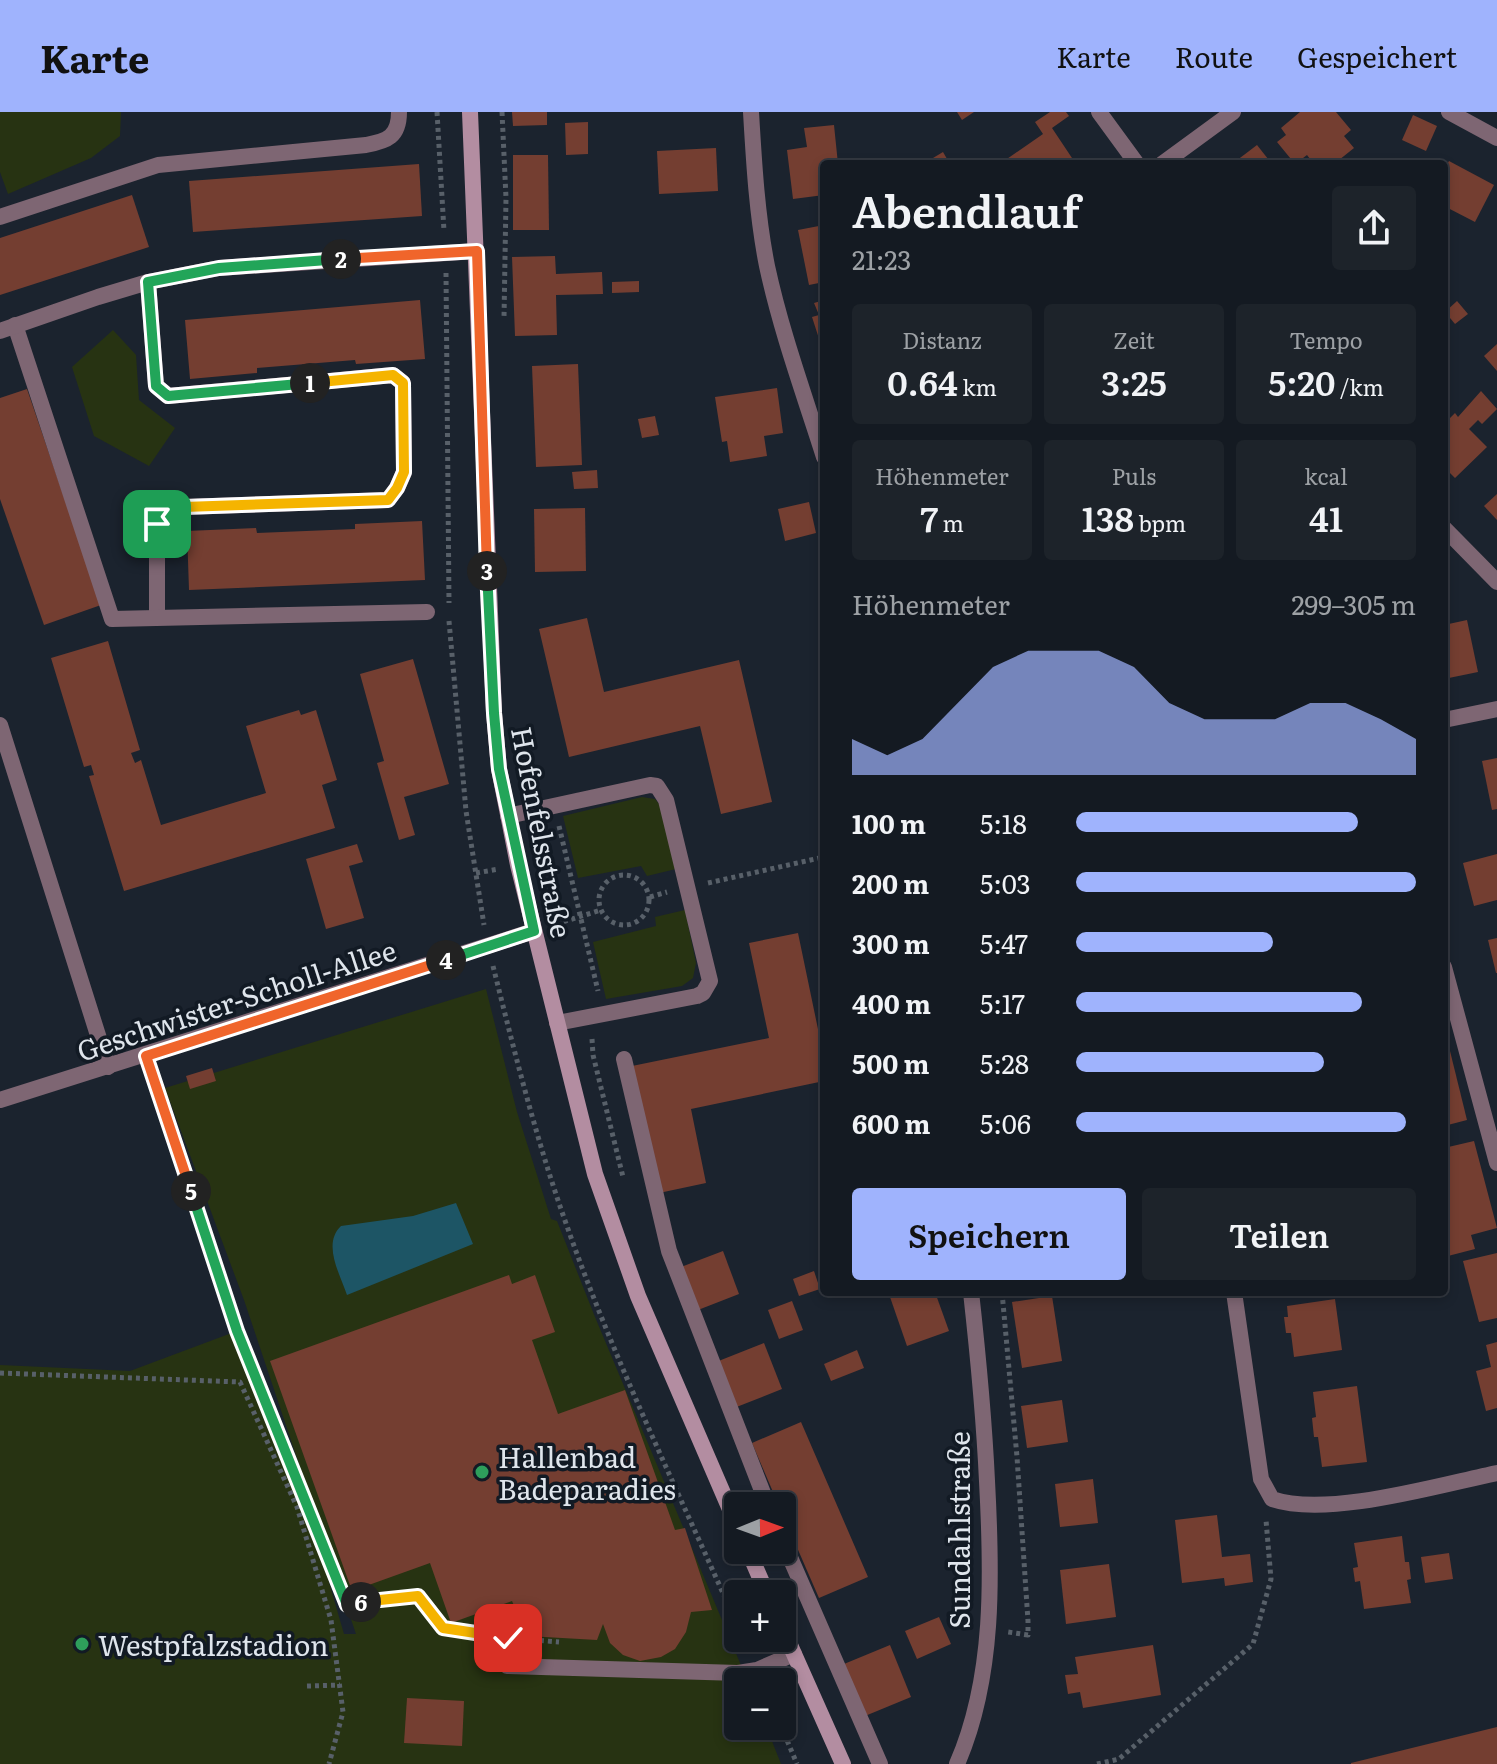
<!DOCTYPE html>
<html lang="de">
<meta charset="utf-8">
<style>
:root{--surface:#141a22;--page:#1d232a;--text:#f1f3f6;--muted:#9da1a5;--line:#333840;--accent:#9fb3fd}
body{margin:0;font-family:Literata,serif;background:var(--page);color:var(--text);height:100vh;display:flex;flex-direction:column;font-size:30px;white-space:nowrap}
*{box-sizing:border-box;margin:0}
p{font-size:26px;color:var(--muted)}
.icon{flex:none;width:44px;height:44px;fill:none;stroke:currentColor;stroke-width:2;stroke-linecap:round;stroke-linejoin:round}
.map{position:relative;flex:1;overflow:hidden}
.panel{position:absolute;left:820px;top:48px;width:628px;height:1136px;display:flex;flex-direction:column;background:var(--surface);border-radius:8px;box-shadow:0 4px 12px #0003,0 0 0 2px var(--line)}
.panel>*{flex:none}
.needle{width:52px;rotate:89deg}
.fabs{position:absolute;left:724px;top:1380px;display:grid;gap:16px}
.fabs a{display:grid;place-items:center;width:72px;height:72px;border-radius:8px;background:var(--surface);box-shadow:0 4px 12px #0003,0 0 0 2px var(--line);font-size:40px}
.pin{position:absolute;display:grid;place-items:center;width:68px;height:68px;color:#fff;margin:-34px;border-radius:16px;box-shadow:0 4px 12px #0006}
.km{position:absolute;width:40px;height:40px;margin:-20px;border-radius:50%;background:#222;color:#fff;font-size:22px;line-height:40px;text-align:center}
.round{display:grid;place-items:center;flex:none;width:84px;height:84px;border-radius:8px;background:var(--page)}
.overview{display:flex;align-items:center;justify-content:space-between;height:136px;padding:0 32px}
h1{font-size:44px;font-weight:600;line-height:60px}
.metrics{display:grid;grid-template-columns:repeat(3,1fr);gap:12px;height:136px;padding:8px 32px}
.metrics div{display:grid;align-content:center;border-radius:8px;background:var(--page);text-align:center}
.metrics b{font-size:34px;font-weight:600}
.metrics small{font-size:22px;font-weight:400}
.metrics p{font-size:22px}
.chart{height:224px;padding:16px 32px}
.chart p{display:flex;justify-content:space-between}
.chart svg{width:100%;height:144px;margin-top:8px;fill:var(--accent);opacity:.7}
.button{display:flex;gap:16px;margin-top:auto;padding:16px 32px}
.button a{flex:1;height:92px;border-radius:8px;background:var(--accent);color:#111;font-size:32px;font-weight:600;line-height:92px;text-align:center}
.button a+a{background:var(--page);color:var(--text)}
ul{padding:0 32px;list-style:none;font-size:26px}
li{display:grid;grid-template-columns:128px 96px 1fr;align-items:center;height:60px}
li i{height:20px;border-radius:10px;background:var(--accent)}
header{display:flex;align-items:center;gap:48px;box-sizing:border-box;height:112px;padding:0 40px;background:var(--accent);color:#111}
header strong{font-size:38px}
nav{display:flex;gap:44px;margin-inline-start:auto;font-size:28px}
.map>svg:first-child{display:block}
.green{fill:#273312}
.water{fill:#1d5565}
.building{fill:#743e31}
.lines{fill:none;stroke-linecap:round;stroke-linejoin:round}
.path{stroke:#586069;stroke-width:5;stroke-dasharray:4 4;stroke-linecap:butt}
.service{stroke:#7e6673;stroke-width:16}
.minor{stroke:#7e6673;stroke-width:16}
.secondary{stroke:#b38da1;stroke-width:16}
.split-1-casing{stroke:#fff;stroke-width:16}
.split-2-casing{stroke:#fff;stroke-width:16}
.split-3-casing{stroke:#fff;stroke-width:16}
.split-4-casing{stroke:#fff;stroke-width:16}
.split-5-casing{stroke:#fff;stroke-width:16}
.split-6-casing{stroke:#fff;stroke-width:16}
.split-7-casing{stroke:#fff;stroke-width:16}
.split-1{stroke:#f5b400;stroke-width:10}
.split-2{stroke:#22a559;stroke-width:10}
.split-3{stroke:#f0652b;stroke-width:10}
.split-4{stroke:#22a559;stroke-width:10}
.split-5{stroke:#f0652b;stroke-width:10}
.split-6{stroke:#22a559;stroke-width:10}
.split-7{stroke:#f5b400;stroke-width:10}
.leisure-dot{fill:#2e9e5b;stroke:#121a24;stroke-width:3}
.labels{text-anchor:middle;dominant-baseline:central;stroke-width:7;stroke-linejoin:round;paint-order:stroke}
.street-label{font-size:28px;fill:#dfe5ec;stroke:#121a24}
.poi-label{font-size:28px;fill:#dfe5ec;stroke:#121a24;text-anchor:start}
</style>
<header>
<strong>Karte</strong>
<nav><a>Karte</a><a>Route</a><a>Gespeichert</a></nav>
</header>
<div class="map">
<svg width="1497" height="1652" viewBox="0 0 1497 1652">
<rect width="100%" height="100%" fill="#1b232e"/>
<g class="green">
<polygon points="0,0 121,0 120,24 91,46 8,82 0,60"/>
<polygon points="113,218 136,243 139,288 175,316 149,354 94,324 72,255"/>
<polygon points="642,685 655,687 663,697 676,757 647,764 641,754 578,766 563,704"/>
<polygon points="685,798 696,851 693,866 682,874 606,887 593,830 656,814 655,805"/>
<polygon points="486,877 517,1000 551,1107 557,1109 595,1205 748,1570 738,1570 738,1614 766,1614 781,1652 0,1652 0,1253 130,1259 237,1219 306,1391 344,1522 356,1522 244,1188 165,976"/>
</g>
<path class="water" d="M456,1091l17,41 -126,51c-7,-21 -25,-51 -6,-69l72,-10z"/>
<g class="building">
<polygon points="512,0 547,0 547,13 513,14"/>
<polygon points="957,0 974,0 962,8"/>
<polygon points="1050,0 1066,0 1069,4 1052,16 1076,52 1006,52 1004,49 1043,22 1035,10"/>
<polygon points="1300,0 1336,0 1351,18 1344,24 1354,36 1334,52 1314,52 1307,43 1295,52 1277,30 1286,23 1281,16"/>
<polygon points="1413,3 1437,14 1426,39 1402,28"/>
<polygon points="588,10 588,42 566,43 565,11"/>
<polygon points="834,13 838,52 824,52 824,83 793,87 787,38 807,35 804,16"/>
<polygon points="1257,33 1272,52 1232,52"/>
<polygon points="716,36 718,79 659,82 657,39"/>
<polygon points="943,40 950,52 923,52"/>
<polygon points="513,43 548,43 549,118 513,118"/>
<polygon points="1449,49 1494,73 1475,110 1444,94 1444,58"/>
<polygon points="419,52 422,104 193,120 189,69"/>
<polygon points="132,83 149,135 0,183 0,126"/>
<polygon points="824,113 824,170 809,173 798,118"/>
<polygon points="555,144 556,162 602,160 603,182 556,183 557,223 515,224 512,145"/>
<polygon points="639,169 639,180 612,181 612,170"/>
<polygon points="420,188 425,247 356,252 355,248 257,256 257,261 190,267 185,208"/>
<polygon points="824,188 824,239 823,239 812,205 819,203 814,191"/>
<polygon points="1457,189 1468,202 1455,212 1445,200"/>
<polygon points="1497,232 1497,259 1484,244"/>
<polygon points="578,252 582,353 536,355 532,254"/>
<polygon points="777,276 783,321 764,324 767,344 730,350 727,329 722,330 715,285"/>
<polygon points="27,277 101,493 44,513 0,387 0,286"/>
<polygon points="1481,279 1497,297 1482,312 1478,308 1469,317 1487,335 1455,366 1444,355 1444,312 1455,301 1458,305"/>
<polygon points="655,304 659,323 642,326 638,307"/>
<polygon points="597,358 598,376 574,377 572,360"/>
<polygon points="1497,382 1497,408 1484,394"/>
<polygon points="809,390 816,421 785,429 778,397"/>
<polygon points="585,396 586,459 535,460 534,397"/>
<polygon points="422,409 425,468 189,478 187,419 256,416 257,421 355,417 355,412"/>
<polygon points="587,506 604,580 739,548 772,690 721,702 700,614 569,645 539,517"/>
<polygon points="1467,508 1478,560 1444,567 1444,513"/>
<polygon points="108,529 140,638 131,641 135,651 141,648 161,713 266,681 246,614 299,598 301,603 316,598 337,668 322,673 335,716 124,779 89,664 94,663 91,653 84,655 51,546"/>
<polygon points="413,547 449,672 404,685 415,723 399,728 377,651 384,649 360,562"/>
<polygon points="1497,646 1497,697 1492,698 1482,649"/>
<polygon points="357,732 363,750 349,754 364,806 326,817 306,747"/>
<polygon points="1497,742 1497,788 1474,794 1463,751"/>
<polygon points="798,821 824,946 824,969 691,997 706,1071 659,1081 632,954 769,926 749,831"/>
<polygon points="1497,826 1497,861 1496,861 1488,828"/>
<polygon points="1450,939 1467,1008 1444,1014 1444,941"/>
<polygon points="212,956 216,969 190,977 186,964"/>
<polygon points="1474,1029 1497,1116 1471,1123 1475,1137 1448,1144 1445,1129 1450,1128 1444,1106 1444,1036"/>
<polygon points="723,1139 739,1182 698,1198 681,1155"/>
<polygon points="1497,1141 1497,1206 1479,1210 1463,1149"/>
<polygon points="814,1159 820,1177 799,1184 793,1167"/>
<polygon points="509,1163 512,1172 535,1163 555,1220 532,1228 558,1302 625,1278 675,1418 685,1416 712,1498 691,1500 686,1520 675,1537 661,1545 640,1549 623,1543 610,1531 603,1512 597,1528 527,1524 512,1489 451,1511 430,1451 352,1479 270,1249"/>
<polygon points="905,1180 935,1180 949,1219 907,1234 890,1185"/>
<polygon points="1052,1184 1062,1249 1022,1256 1012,1190"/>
<polygon points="1335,1187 1342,1238 1294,1245 1291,1221 1286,1221 1284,1205 1288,1205 1287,1194"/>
<polygon points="792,1189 803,1218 779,1227 768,1198"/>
<polygon points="1497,1230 1497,1296 1486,1299 1476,1259 1491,1255 1486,1233"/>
<polygon points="764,1231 782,1277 734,1296 716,1250"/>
<polygon points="857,1238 864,1256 831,1269 824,1252"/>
<polygon points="1357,1274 1367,1350 1322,1355 1318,1325 1314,1325 1312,1306 1316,1305 1313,1280"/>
<polygon points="1062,1288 1068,1330 1027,1336 1021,1294"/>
<polygon points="801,1310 868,1465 819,1486 782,1401 782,1394 779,1394 752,1331"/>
<polygon points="1093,1367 1098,1411 1060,1415 1055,1372"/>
<polygon points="1217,1403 1222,1445 1250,1442 1253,1470 1225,1474 1224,1466 1182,1471 1175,1408"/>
<polygon points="1402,1424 1405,1450 1409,1450 1411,1467 1407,1468 1411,1491 1364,1497 1360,1469 1355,1470 1353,1456 1358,1455 1354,1431"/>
<polygon points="1449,1441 1453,1467 1425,1471 1421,1445"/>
<polygon points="1109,1452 1116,1505 1066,1512 1060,1458"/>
<polygon points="939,1505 951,1532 917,1547 905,1519"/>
<polygon points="890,1533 911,1585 865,1604 844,1552"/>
<polygon points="1153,1533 1161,1583 1083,1596 1080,1580 1068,1582 1065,1563 1078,1562 1075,1545"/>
<polygon points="407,1586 464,1589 462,1634 404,1631"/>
<polygon points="1497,1615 1497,1652 1351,1652 1351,1651"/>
</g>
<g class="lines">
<g class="path">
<polyline points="437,0 444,119"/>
<polyline points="502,0 506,86 504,206"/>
<polyline points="446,161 449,491"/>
<polyline points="449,509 466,699 484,813"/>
<polyline points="559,714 598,879"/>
<polyline points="476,761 499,757"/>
<circle cx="624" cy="788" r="25"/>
<polyline points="708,771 824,745"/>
<polyline points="650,785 667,780"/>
<polyline points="556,812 601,798"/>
<path d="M493,854c22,88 44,177 75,263 48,136 112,266 170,398"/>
<polyline points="592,927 593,943 623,1065"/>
<polyline points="153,964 237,1219 347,1493 374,1487 418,1484 443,1516 508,1526 508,1532"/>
<polyline points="1002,1180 1017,1345 1028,1509 1028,1523 1008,1520"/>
<polyline points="0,1261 240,1270 297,1395 331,1508 343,1600 329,1652"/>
<polyline points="508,1526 559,1530"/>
<polyline points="307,1574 340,1573"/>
<polyline points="781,1614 797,1652"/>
<polyline points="1097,1652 1119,1647 1253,1532 1271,1467 1266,1408"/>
</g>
<g class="service">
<path d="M0,105l158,-52 208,-20c21,-4 33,-8 33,-33"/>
<polyline points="148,170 156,274 168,284 393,263 403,271 404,360 397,376 388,388 184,395 163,399 157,412 157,504"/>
<polyline points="15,213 112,507 427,500"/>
<polyline points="624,947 669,1139 768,1394"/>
<polyline points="782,1427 880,1652"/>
<polyline points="507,1554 738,1561 757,1558 794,1542"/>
</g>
<g class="minor">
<path d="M751,0c3,51 6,104 16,154 14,65 37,128 57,191"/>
<polyline points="1099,0 1137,52"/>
<polyline points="1449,0 1497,26"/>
<polyline points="1162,52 1233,0"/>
<polyline points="0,219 98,185 148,170 219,156 477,139"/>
<polyline points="1444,416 1497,470"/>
<polyline points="1444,608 1497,597"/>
<polyline points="0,613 108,955"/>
<polyline points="508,704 650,673 657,674 666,688 710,869 703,881 697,884 557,911"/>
<polyline points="1444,855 1497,1051"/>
<polyline points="0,988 534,819"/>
<path d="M1234,1180l27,187 11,20c55,19 167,-14 225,-26"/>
<path d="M957,1652c38,-87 35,-190 30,-283 -3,-64 -9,-126 -16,-189"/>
</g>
<g class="secondary">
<polyline points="470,0 494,601 499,657 518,753 595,1062 638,1184 738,1416"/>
<polyline points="748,1438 767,1482"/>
<polyline points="782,1515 843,1652"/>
</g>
</g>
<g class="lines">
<g class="split-1-casing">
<polyline id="split-1" points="157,412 163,399 184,395 388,388 397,376 404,360 403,271 393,263 310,271"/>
</g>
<g class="split-2-casing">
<polyline id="split-2" points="310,271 168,284 156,274 148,170 219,156 341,147"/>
</g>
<g class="split-3-casing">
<polyline id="split-3" points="341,147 477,139 487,459"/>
</g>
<g class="split-4-casing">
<polyline id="split-4" points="446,848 534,819 499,657 494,601 487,459"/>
</g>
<g class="split-5-casing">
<polyline id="split-5" points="191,1079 146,944 446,848"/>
</g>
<g class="split-6-casing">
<polyline id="split-6" points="191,1079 237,1219 347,1493 361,1490"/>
</g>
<g class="split-7-casing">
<polyline id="split-7" points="361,1490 418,1484 443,1516 508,1526"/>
</g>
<use href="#split-1" class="split-1"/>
<use href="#split-2" class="split-2"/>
<use href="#split-3" class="split-3"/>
<use href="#split-4" class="split-4"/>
<use href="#split-5" class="split-5"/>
<use href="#split-6" class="split-6"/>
<use href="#split-7" class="split-7"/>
</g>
<g class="leisure-dot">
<circle cx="482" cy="1360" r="8"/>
<circle cx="82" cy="1532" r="8"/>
</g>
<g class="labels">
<g class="street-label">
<text transform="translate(543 720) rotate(79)">Hofenfelsstraße</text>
<text transform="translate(236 887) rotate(-18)">Geschwister-Scholl-Allee</text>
<text transform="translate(958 1418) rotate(-90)">Sundahlstraße</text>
</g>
<g class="poi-label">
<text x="498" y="1344">Hallenbad<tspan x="498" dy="32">Badeparadies</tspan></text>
<text x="98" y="1532">Westpfalzstadion</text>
</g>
</g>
</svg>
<div class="fabs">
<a><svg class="needle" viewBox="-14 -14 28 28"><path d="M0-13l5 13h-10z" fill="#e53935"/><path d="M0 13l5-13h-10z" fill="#9da1a5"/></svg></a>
<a>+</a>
<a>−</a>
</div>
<div class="pin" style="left:157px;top:412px;background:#1e9e55"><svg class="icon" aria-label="arrive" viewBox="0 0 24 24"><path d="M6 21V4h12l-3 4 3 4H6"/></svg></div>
<div class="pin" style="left:508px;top:1526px;background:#d93025"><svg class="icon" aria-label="check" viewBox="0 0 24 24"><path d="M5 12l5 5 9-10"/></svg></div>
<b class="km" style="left:310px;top:271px">1</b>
<b class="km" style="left:341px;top:147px">2</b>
<b class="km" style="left:487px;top:459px">3</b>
<b class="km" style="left:446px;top:848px">4</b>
<b class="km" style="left:191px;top:1079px">5</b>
<b class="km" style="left:361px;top:1490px">6</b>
<section class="panel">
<div class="overview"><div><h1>Abendlauf</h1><p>21:23</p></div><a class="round"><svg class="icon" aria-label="share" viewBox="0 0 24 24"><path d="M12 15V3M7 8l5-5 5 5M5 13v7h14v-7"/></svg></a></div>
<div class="metrics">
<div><p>Distanz</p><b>0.64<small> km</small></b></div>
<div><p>Zeit</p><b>3:25</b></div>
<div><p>Tempo</p><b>5:20<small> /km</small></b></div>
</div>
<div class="metrics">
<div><p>Höhenmeter</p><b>7<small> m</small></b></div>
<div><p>Puls</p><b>138<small> bpm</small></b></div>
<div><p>kcal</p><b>41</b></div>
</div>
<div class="chart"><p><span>Höhenmeter</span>299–305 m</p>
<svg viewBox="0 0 160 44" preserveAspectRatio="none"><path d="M0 44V33L10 38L20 33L30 22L40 11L50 6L60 6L70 6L80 11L90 22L100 27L110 27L120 27L130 22L140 22L150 27L160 33V44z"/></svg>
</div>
<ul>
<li><b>100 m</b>5:18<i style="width:83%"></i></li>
<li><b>200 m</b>5:03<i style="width:100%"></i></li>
<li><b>300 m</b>5:47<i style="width:58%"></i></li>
<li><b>400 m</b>5:17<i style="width:84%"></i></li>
<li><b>500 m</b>5:28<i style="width:73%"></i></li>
<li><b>600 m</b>5:06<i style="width:97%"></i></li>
</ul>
<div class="button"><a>Speichern</a><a>Teilen</a></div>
</section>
</div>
